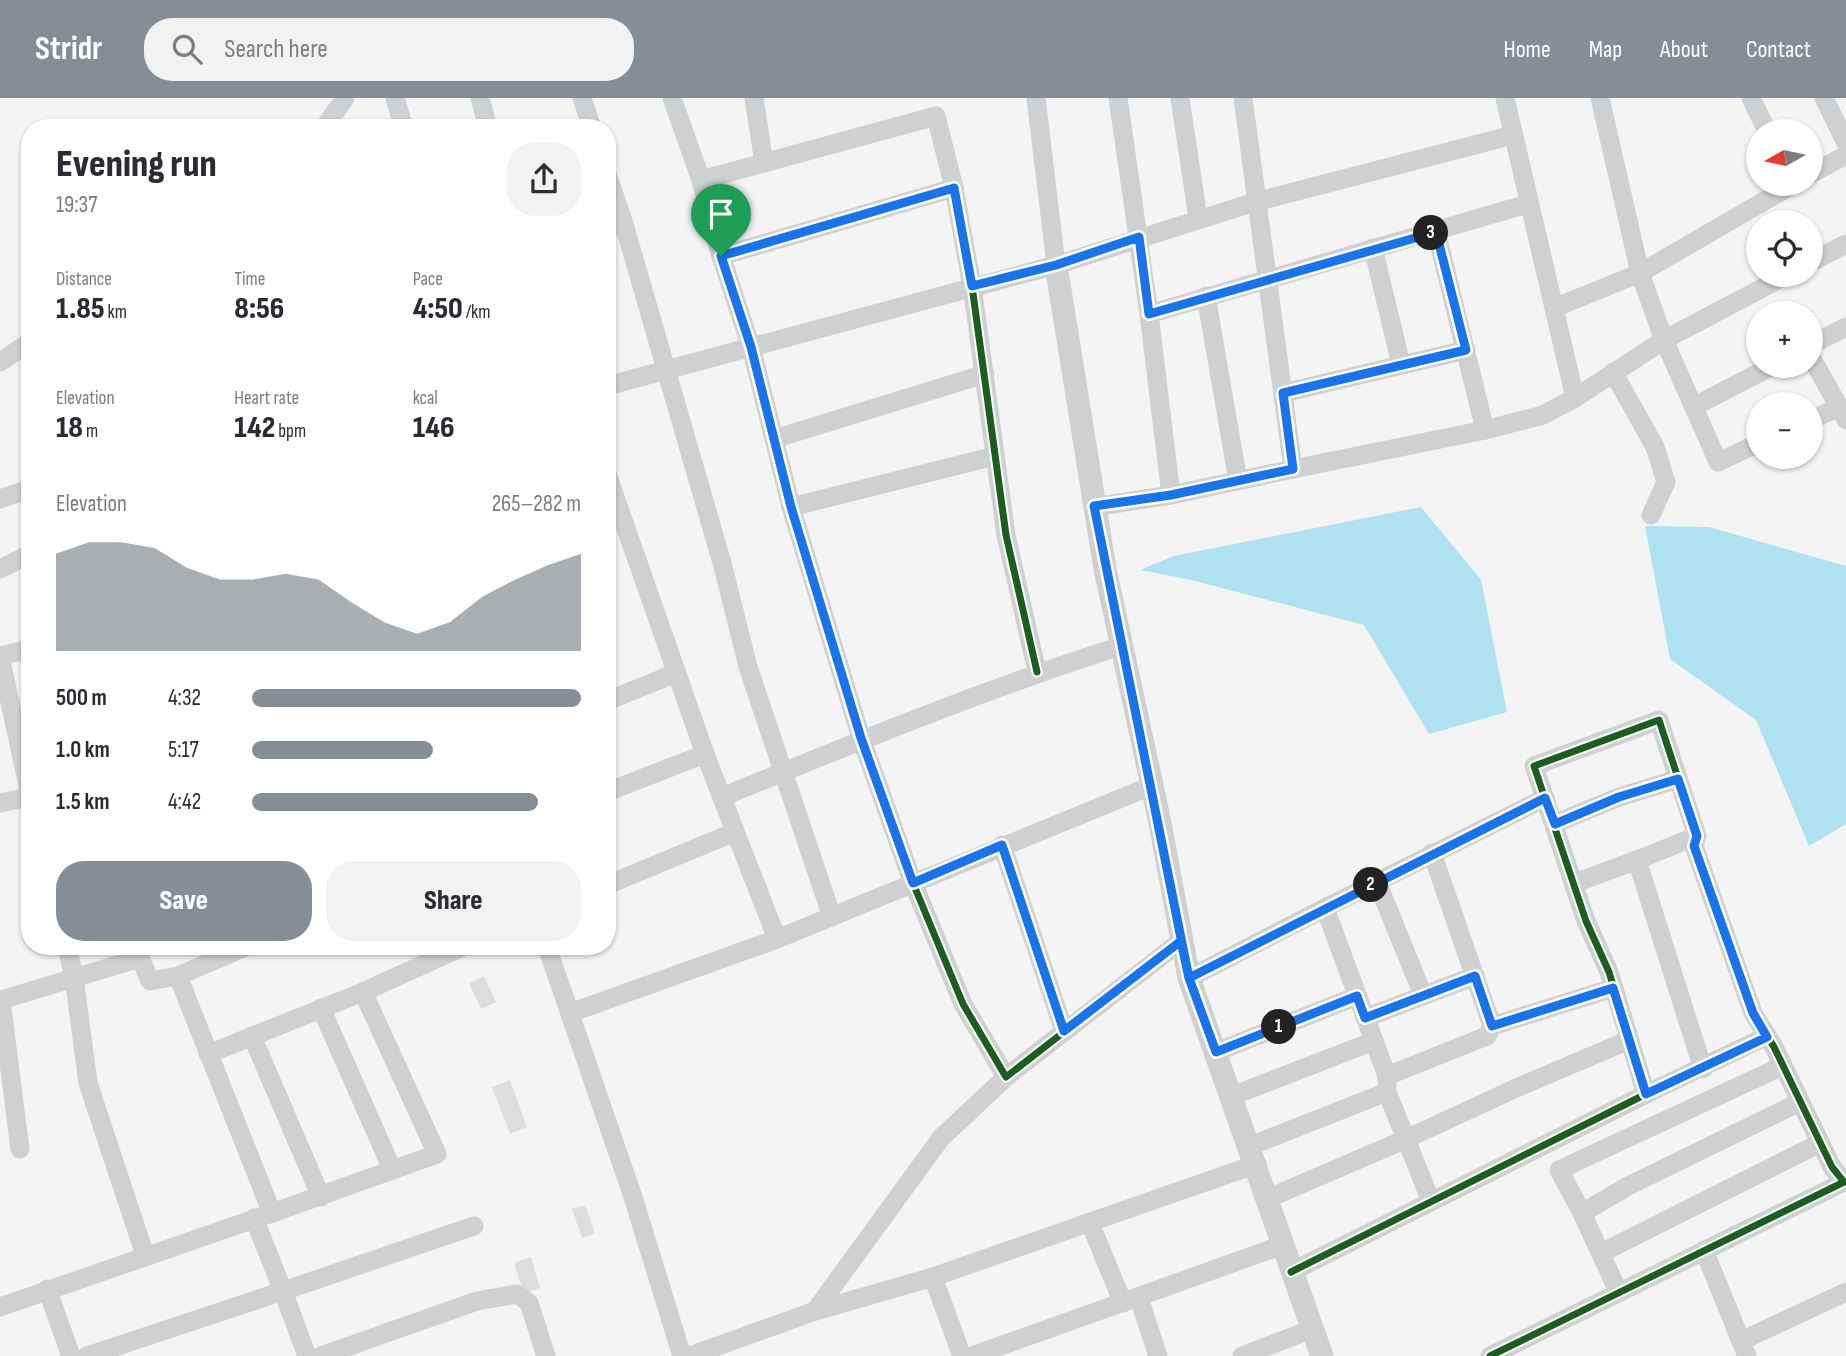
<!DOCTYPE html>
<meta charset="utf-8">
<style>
:root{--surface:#fff;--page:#f2f2f3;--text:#2b2b33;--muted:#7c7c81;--accent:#868d94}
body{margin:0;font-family:"Sofia Sans Condensed",sans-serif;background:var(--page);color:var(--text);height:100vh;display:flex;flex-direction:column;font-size:26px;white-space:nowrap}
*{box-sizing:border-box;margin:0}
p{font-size:23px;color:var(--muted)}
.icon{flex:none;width:38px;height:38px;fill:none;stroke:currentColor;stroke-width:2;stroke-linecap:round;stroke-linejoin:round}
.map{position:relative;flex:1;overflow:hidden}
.panel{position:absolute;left:21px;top:21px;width:595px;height:836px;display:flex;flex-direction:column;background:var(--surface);border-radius:28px;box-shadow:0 2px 5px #0004}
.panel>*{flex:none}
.needle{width:46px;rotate:261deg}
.fabs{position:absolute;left:1746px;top:21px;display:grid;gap:14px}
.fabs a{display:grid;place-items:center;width:77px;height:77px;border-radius:50%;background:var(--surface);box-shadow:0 2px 5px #0004;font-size:35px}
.pin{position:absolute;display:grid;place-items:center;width:60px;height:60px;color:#fff;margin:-72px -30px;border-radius:50% 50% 50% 0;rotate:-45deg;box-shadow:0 0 7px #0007}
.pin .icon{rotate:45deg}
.km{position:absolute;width:35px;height:35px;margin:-18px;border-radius:50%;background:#222;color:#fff;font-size:19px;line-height:35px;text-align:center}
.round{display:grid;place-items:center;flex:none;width:74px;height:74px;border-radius:28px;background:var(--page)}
.headline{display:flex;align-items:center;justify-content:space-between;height:119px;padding:0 35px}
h1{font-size:38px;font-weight:800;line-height:52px}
.figures{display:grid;grid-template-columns:repeat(3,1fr);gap:10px;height:119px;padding:7px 35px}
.figures div{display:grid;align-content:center}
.figures b{font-size:30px;font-weight:800}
.figures small{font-size:19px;font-weight:400}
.figures p{font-size:19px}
.chart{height:196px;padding:14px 35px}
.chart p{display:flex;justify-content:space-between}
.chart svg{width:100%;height:126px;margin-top:7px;fill:var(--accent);opacity:.7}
.button{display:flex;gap:14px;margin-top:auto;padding:14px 35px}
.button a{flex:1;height:80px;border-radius:28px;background:var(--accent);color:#fff;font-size:28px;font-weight:800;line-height:80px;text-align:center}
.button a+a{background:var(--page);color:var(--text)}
ul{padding:0 35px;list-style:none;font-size:23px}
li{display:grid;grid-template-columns:112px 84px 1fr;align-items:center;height:52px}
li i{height:18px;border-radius:9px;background:var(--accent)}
header{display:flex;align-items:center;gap:42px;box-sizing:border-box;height:98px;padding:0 35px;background:var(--accent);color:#fff}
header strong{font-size:33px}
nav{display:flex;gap:38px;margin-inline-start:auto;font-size:24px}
.search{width:490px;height:63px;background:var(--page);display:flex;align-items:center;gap:18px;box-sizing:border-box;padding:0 24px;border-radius:28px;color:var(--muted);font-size:26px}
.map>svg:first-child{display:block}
.water{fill:#aee2f0}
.building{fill:#ddddde}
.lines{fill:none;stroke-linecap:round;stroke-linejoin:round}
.minor{stroke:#ced0d2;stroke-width:19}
.tertiary{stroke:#ced0d2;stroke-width:23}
.cycleway-casing{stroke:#fff;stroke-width:11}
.cycleway{stroke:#1b5e20;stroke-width:7}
.route-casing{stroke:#fff;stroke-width:14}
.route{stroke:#1a73e8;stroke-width:9}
</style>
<header>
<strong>Stridr</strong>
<div class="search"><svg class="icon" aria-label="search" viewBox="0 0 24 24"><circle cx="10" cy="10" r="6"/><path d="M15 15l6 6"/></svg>Search here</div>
<nav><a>Home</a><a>Map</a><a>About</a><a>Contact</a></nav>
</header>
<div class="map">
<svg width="1846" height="1258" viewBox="0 0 1846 1258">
<rect width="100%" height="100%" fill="#f4f4f4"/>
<g class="water">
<polygon points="1421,409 1481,482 1507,614 1429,636 1364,527 1187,481 1140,472 1174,458"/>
<polygon points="1645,428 1709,429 1846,468 1846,726 1809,748 1756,622 1670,561"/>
</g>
<g class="building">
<polygon points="484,878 496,904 481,911 469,885"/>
<polygon points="510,982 527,1029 510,1036 492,989"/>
<polygon points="585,1107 595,1135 582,1140 572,1111"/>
<polygon points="531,1159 540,1190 524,1195 514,1165"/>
</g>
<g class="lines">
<g class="minor">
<polyline points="395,0 404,30"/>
<polyline points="480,0 488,30"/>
<polyline points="582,0 592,30"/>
<polyline points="672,0 701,82"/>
<polyline points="754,0 764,65"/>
<polyline points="1036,0 1056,167"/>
<polyline points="1118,0 1149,216"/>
<polyline points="1180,0 1198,120"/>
<polyline points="1751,0 1767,33"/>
<polyline points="1824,0 1846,45"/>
<polyline points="324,30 345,0"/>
<polyline points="607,76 624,126"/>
<polyline points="1811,76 1846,57"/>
<polyline points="607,131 624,126 722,465 748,569 832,819"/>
<polyline points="1436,133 1485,332"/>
<polyline points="1373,150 1401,266"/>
<polyline points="721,158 701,82 936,18 954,90"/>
<polyline points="1811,164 1846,146"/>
<polyline points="1206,198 1238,383"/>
<polyline points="1554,210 1640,175 1600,0"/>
<polyline points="1811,247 1846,229"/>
<polyline points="1811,259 1839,309"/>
<polyline points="0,264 30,244"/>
<polyline points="1613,274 1655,349 1666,384 1651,417"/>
<polyline points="607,288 1056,167 1255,104 1513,37"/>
<polyline points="1283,295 1466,252"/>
<polyline points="1575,300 1664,242 1787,177"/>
<polyline points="1695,308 1772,268"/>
<polyline points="1811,322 1839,309 1846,322"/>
<polyline points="774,341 985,276"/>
<polyline points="1759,345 1718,364 1664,242 1640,175 1794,86"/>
<polyline points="1293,371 1485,332 1543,317 1575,300 1505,0"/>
<polyline points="607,376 705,656 777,841 1151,688"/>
<polyline points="1171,397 1149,216 1527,106"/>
<polyline points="0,401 24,393 30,394"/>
<polyline points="791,409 995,358"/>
<polyline points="1094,409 1171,397 1293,371 1243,0"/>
<polyline points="0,471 30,456"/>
<polyline points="0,558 30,697"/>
<polyline points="0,558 30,551"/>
<polyline points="1037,574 1006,437 972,188 954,90 721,158 751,249 791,409 861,640 913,785 963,906 1006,979 1181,843"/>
<polyline points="607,603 676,575"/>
<polyline points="607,694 705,656"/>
<path d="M722,699c132,-54 263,-108 399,-151"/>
<polyline points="1545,700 1325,810 1387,978 1487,938 1492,928 1613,890"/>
<polyline points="0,705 30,699"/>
<polyline points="1554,726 1619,699 1678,681"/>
<polyline points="1002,747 1064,933"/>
<polyline points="1432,755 1492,928"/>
<polyline points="1637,762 1697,738"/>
<polyline points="1377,784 1423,897"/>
<polyline points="1575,785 1637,762 1703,971"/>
<polyline points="607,787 735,734"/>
<polyline points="67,849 74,879 88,985 145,1157"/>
<polyline points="547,849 633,1099 682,1258"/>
<polyline points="136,850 150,883 178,878"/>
<polyline points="1189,880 1325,810"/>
<polyline points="363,894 462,849"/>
<polyline points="321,910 392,1071"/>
<polyline points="570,915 777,841"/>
<polyline points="1365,920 1475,878"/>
<polyline points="252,938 321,1099"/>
<polyline points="1216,954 1357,898"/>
<polyline points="208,956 363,894 437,1056 272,1115"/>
<polyline points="1387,978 1387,994 1406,1041 1514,991 1629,942"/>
<polyline points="1646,996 1767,938"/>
<polyline points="1232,998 1374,943"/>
<polyline points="1250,1048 1387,994"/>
<polyline points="20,1051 1,902 140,860"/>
<polyline points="1269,1100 1406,1041 1430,1101"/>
<polyline points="1582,1115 1559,1072 1782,968"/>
<polyline points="1090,1125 1123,1205"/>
<polyline points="1704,1152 1747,1258"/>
<polyline points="1601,1155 1820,1045"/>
<polyline points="1291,1174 1646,996 1609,874 1586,823 1534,668 1659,622 1697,738 1694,748 1753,915 1774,949 1832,1069 1844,1084 1490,1258"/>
<polyline points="933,1179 815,1213 941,1040 1006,979"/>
<polyline points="47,1191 71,1258"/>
<polyline points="1618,1193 1582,1115 1628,1088 1800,1004"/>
<polyline points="1139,1200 1158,1258"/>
<polyline points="0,1209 272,1115 178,878 245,849"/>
<polyline points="1741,1243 1846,1194"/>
<polyline points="87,1258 283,1193 254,1120"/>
<polyline points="307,1258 283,1193 474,1128"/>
<polyline points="321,1258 477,1203 517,1196 529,1205 546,1258"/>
<polyline points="690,1258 815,1213"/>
<polyline points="962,1258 933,1179 1257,1066"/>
<polyline points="972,1258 1283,1147"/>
<polyline points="1242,1258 1312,1231"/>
</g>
<polyline class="tertiary" points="1056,167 1105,471 1158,715 1189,880 1322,1258"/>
<g class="cycleway-casing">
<g id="cycleway">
<polyline points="1037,574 1006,437 972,188 954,90 721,158 751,249 791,409 861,640 913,785 963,906 1006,979 1181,843"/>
<polyline points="1291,1174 1646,996 1609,874 1586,823 1534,668 1659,622 1697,738 1694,748 1753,915 1774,949 1832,1069 1844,1084 1490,1258"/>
</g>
</g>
<use href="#cycleway" class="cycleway"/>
</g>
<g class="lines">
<g class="route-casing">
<polyline id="route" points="721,158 751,249 791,409 861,640 913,785 1002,747 1064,933 1181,843 1189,880 1216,954 1357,898 1365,920 1475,878 1492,928 1613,890 1646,996 1767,939 1753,915 1694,748 1697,738 1678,681 1619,699 1555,726 1545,700 1189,880 1094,408 1171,397 1293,371 1283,295 1466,252 1436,134 1149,216 1139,139 1056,167 972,188 954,90 721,158"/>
</g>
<use href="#route" class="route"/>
</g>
</svg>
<div class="fabs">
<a><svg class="needle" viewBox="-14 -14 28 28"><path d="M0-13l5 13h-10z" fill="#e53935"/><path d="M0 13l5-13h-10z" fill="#7c7c81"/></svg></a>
<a><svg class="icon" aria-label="locate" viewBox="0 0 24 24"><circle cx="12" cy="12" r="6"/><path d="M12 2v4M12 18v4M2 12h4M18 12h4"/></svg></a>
<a>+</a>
<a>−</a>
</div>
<div class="pin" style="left:721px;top:158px;background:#1e9e55"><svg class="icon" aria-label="arrive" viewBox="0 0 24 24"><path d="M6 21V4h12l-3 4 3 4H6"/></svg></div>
<b class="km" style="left:1279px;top:929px">1</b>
<b class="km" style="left:1371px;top:787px">2</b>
<b class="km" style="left:1431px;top:135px">3</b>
<section class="panel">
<div class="headline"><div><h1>Evening run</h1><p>19:37</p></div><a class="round"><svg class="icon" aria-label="share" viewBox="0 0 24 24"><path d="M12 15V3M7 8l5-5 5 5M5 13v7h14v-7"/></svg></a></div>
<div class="figures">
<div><p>Distance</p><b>1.85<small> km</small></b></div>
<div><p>Time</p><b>8:56</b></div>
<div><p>Pace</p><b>4:50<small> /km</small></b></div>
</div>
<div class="figures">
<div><p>Elevation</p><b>18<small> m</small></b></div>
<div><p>Heart rate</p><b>142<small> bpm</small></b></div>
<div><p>kcal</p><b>146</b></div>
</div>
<div class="chart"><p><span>Elevation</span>265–282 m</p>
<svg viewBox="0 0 160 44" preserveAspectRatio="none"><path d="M0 44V10L10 6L20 6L30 8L40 15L50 19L60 19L70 17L80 19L90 27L100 34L110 38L120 34L130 25L140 19L150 14L160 10V44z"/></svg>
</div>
<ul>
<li><b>500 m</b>4:32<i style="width:100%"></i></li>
<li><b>1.0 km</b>5:17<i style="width:55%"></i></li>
<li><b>1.5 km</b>4:42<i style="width:87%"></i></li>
</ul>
<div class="button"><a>Save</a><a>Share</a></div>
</section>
</div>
